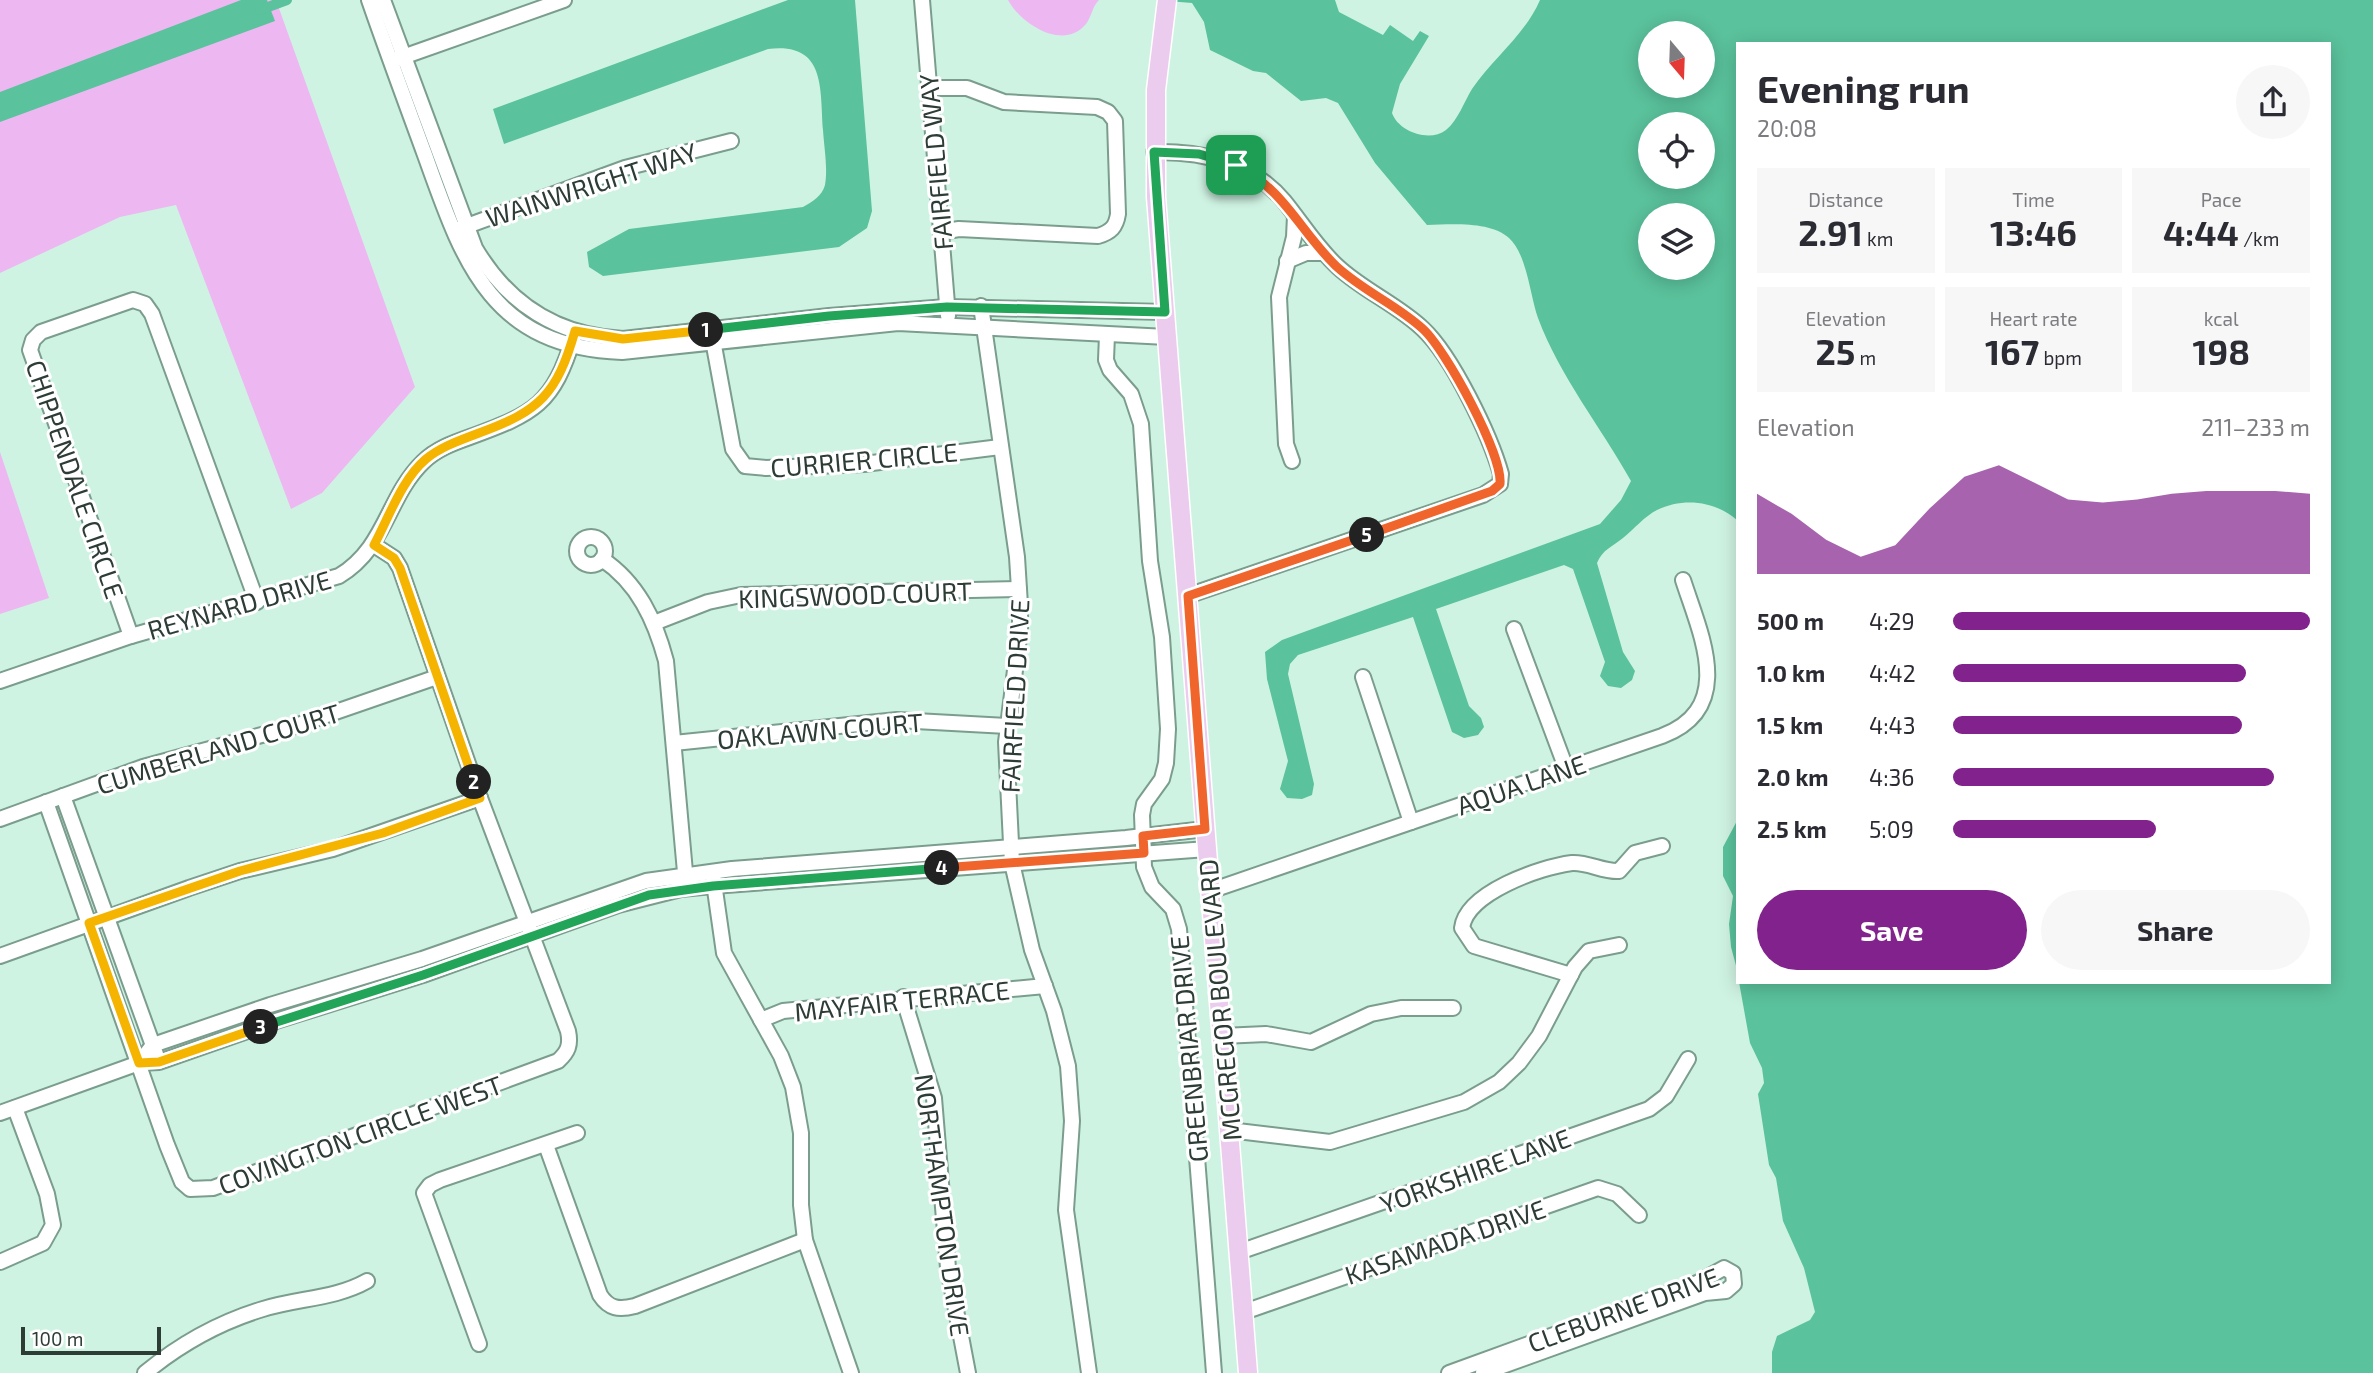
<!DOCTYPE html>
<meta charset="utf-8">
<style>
:root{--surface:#fff;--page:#f7f7f7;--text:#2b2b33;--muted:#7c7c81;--accent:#82228d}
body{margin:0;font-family:"Exo 2",sans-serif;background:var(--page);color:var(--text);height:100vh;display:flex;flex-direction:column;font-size:26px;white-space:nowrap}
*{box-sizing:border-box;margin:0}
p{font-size:23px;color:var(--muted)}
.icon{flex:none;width:38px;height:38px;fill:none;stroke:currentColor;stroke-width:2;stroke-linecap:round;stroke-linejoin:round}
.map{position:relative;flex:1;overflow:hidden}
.side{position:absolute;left:1736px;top:42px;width:595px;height:942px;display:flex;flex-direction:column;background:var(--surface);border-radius:0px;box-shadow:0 4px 18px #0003}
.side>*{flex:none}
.needle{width:46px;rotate:161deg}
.fabs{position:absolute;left:1638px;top:21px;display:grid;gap:14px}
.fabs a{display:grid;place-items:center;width:77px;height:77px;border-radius:50%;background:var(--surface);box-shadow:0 4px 18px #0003;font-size:35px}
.scale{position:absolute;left:21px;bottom:18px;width:140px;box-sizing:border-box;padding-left:7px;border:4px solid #2e3c36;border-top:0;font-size:19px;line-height:24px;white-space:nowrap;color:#2e3c36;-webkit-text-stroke:5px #fff;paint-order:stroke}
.pin{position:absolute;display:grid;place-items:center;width:60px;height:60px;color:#fff;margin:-30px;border-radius:14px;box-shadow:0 4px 10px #0006}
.km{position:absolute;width:35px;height:35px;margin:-18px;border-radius:50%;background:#222;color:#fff;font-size:19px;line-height:35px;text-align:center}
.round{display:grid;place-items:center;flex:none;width:74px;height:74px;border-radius:37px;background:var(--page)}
.head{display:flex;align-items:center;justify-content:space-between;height:119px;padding:0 21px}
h1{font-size:38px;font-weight:700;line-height:52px}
.stats{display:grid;grid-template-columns:repeat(3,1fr);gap:10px;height:119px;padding:7px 21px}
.stats div{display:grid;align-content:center;border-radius:0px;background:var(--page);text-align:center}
.stats b{font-size:35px;font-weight:700}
.stats small{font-size:19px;font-weight:400}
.stats p{font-size:19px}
.chart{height:196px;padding:14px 21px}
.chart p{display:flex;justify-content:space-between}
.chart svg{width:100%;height:126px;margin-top:7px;fill:var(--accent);opacity:.7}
.primary-button{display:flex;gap:14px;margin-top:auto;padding:14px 21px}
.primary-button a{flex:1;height:80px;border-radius:42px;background:var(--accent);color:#fff;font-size:28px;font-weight:700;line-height:80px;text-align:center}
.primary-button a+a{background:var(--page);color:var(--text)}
ul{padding:0 21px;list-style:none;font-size:23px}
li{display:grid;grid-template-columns:112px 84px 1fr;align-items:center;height:52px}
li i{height:18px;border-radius:9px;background:var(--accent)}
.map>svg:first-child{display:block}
.green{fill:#edb8f1}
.water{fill:#5ac29c;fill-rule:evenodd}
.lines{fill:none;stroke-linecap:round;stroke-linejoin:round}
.canal{stroke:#5ac29c;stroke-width:10}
.minor-casing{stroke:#7b9d8e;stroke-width:18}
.major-casing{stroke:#fff;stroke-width:21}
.minor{stroke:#fff;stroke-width:14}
.major{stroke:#ebcbee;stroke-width:18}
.split-1-casing{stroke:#fff;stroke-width:14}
.split-2-casing{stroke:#fff;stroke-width:14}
.split-3-casing{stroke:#fff;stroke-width:14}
.split-4-casing{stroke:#fff;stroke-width:14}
.split-5-casing{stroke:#fff;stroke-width:14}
.split-6-casing{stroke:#fff;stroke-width:14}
.split-1{stroke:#22a559;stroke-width:9}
.split-2{stroke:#f5b400;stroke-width:9}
.split-3{stroke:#f5b400;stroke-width:9}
.split-4{stroke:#22a559;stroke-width:9}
.split-5{stroke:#f0652b;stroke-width:9}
.split-6{stroke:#f0652b;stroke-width:9}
.labels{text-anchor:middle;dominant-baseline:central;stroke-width:6;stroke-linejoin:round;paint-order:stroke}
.street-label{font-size:26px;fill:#2e3c36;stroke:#fff}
</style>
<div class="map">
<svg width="2373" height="1373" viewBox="0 0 2373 1373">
<rect width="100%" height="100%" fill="#cff3e3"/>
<g class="green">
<polygon points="0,0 276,0 415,387 322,493 291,509 176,205 120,217 0,273"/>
<path d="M1008,0h91c-7,7 -7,16 -13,24 -23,28 -66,-1 -78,-24z"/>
<polygon points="0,452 49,598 0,614"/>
</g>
<g class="water">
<polygon points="241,0 267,0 275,21 0,122 0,92"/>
<path d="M788,0h67l17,211 -5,17 -28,19 -236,29 -14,-9 -2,-15 42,-23 174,-22c9,-5 19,-11 22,-22 3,-17 -1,-38 -2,-55 -3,-42 3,-88 -55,-81l-264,95 -11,-35z"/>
<path d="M1155,0h180l4,12 44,23 7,-10 23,16 7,-10 9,5 -29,48 -8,29c6,18 37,30 54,17 12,-10 18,-28 26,-41 21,-31 53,-54 68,-89h833v1373h-601v-21l5,-16 33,-16 5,-8 -11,-44 -21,-47 -7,-43 -7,-13 -11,-71 6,-11 -2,-15 -12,-25 -11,-61h590v-938h-591v477c-22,-20 -54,-24 -81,-11 -12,6 -23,19 -34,28 -11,9 -20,11 -26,25l26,89 12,19 -3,9 -11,8 -13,-2 -8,-10 5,-14 -32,-93 -9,-4 -128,44 33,97 12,12 3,9 -6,8 -14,3 -12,-6 -39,-115 -115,38 -8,9 -2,10 26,110 -2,11 -10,4 -15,-1 -7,-9 8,-28 -21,-82 -2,-27 17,-12 318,-116 21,-24 10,-19c-30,-54 -71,-104 -93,-163 -8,-22 -11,-64 -29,-80 -18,-17 -58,-14 -82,-13l-52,-62 -37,-60 -12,-5 -25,3 -35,-28 -13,-2 -43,-21 -6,-28 -12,-19zM1650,33h53v53h-53zM1650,124h53v53h-53zM1650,215h53v53h-53z"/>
<polygon points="1738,819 1738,973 1731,947 1729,924 1733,896 1723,876 1723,847"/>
</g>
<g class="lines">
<polyline class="canal" points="260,10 287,0"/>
<g class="minor-casing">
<g id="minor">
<path d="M369,0c18,52 37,103 56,155 38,106 65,192 197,197l276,-29 269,14"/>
<path d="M383,0l92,248c33,56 83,88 148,91l206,-23 118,-9 218,5"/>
<polyline points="922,0 948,316"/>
<polyline points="397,59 564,0"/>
<path d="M929,88h38l37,14 93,5 11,5 7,9 3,93c-2,13 -7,18 -20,22l-139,-7 -18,3"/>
<path d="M1154,152c49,-1 97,10 130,49 18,22 32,46 54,66 26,24 60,38 85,62 29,27 67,106 78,145l-1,10 -17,11 -296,101"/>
<polyline points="456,230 625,168 731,141"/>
<polyline points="1287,261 1306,253 1323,253"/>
<polyline points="981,306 1017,557 1020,605 1020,630 1006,742 1012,863 1032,950 1054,1011 1068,1066 1072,1121 1066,1210 1089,1373"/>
<polyline points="712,335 733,449 745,466 766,468 864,464 1000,447"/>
<polyline points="1107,335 1106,360 1110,370 1131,394 1141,424 1150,561 1162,637 1168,729 1166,763 1162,779 1144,804 1142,815 1144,867 1152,887 1173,909 1179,929 1214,1373"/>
<polyline points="1292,461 1286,444 1279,297 1294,237 1295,216"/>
<circle cx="591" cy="551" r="14"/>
<path d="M602,559c36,24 53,61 64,102l20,222"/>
<polyline points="654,623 708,602 741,595 1019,589"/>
<polyline points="1514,629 1566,768"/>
<polyline points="131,636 30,350 33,340 41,332 133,300 145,304 152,314 257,602"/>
<polyline points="1363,677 1411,822"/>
<path d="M0,681l131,-45 208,-60c47,-28 48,-79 84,-114 13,-13 30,-19 47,-25 65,-24 83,-32 104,-101"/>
<polyline points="674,743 897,720 1007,726"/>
<polyline points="63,796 156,1054"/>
<path d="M46,802l121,343 15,37 8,7 23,-1 345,-127c10,-9 13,-16 10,-30l-88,-233 -80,-230 -6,-10 -20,-13"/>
<polyline points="0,819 143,767 295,726 437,677"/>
<polyline points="713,876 724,953 781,1056 793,1087 801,1133 801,1205 805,1240 851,1373"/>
<path d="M1210,891l452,-155c75,-28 38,-103 21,-156"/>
<polyline points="0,956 189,888 240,871 333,849 480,798"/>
<path d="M1571,975l-97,-29 -12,-18c4,-35 78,-61 110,-65 16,-1 31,9 47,8l16,-18 27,-7"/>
<polyline points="903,997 934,1098 948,1268 968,1373"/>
<polyline points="761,1020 783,1011 1045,986"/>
<polyline points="1222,1036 1266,1034 1311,1042 1371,1014 1401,1008 1453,1008"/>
<polyline points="139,1063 153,1045 270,1005 422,959 646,881 732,869 1126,838 1205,829"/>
<polyline points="0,1113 139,1063 159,1062 276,1021 423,975 618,905 681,889 713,886 1207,849"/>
<polyline points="1229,1130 1330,1142 1464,1102 1499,1082 1519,1063 1539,1036 1575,967 1589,951 1619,945"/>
<path d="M546,1145l54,150c9,14 19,15 35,11l170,-66"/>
<polyline points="1239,1252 1649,1109 1666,1096 1688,1059"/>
<polyline points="0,1262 43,1243 53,1225 47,1194 15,1108"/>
<polyline points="1244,1312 1598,1188 1617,1194 1639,1215"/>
<polyline points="479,1344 424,1193 430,1185 440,1180 577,1133"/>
<path d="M145,1373c34,-28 75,-51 118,-64 35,-11 72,-10 104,-28"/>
<polyline points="1449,1373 1697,1283 1724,1268 1733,1273 1734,1284 1726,1291 1705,1293 1483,1373"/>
</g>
</g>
<g class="major-casing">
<polyline id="major" points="1167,0 1156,90 1156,197 1248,1373"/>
</g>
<use href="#minor" class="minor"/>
<use href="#major" class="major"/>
</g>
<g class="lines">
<g class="split-1-casing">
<polyline id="split-1" points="706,330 829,316 947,307 1165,312 1154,152 1199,154 1236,165"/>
</g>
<g class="split-2-casing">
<path id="split-2" d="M474,782l-74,-214 -6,-10 -20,-13c15,-28 28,-66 52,-86 16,-13 35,-19 53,-26 61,-22 78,-39 96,-102l48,8 83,-9"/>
</g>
<g class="split-3-casing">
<polyline id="split-3" points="261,1027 159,1062 139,1063 89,923 240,871 383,833 480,798 474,782"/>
</g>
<g class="split-4-casing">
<polyline id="split-4" points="261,1027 423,975 649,895 713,886 942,868"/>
</g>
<g class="split-5-casing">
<polyline id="split-5" points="942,868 1144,853 1143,836 1205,829 1188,596 1367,535"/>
</g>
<g class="split-6-casing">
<path id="split-6" d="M1236,165c49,25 63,65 100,101 27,25 61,39 87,63 23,21 80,126 77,155l-8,7 -125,44"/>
</g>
<use href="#split-1" class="split-1"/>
<use href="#split-2" class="split-2"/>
<use href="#split-3" class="split-3"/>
<use href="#split-4" class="split-4"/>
<use href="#split-5" class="split-5"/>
<use href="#split-6" class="split-6"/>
</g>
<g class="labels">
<g class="street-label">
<text transform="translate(935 162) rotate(-95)">FAIRFIELD WAY</text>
<text transform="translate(591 184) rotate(-18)">WAINWRIGHT WAY</text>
<text transform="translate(864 459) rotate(-5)">CURRIER CIRCLE</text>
<text transform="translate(76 479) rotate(71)">CHIPPENDALE CIRCLE</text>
<text transform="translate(855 594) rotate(-2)">KINGSWOOD COURT</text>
<text transform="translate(239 604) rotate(-16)">REYNARD DRIVE</text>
<text transform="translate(1014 696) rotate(-87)">FAIRFIELD DRIVE</text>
<text transform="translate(820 730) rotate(-5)">OAKLAWN COURT</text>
<text transform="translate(218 748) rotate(-17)">CUMBERLAND COURT</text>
<text transform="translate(1521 784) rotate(-19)">AQUA LANE</text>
<text transform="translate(902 1000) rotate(-6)">MAYFAIR TERRACE</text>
<text transform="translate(1219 1000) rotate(-95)">MCGREGOR BOULEVARD</text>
<text transform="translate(1188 1049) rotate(-95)">GREENBRIAR DRIVE</text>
<text transform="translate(360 1134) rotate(-20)">COVINGTON CIRCLE WEST</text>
<text transform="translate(1475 1170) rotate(-20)">YORKSHIRE LANE</text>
<text transform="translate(943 1205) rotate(82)">NORTHAMPTON DRIVE</text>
<text transform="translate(1445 1241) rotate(-19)">KASAMADA DRIVE</text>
<text transform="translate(1623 1309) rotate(-20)">CLEBURNE DRIVE</text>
</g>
</g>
</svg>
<div class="fabs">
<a><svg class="needle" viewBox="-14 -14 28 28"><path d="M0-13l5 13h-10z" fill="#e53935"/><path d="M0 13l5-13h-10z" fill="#7c7c81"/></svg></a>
<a><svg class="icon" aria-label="locate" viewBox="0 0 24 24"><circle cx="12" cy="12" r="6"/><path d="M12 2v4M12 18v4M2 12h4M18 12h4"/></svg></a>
<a><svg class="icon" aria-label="layers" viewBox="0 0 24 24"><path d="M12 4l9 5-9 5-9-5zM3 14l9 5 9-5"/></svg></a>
</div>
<div class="scale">100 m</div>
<div class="pin" style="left:1236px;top:165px;background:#1e9e55"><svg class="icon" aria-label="arrive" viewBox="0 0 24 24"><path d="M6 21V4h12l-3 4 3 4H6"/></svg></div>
<b class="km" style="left:706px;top:330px">1</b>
<b class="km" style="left:474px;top:782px">2</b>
<b class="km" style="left:261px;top:1027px">3</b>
<b class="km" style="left:942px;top:868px">4</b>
<b class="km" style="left:1367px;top:535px">5</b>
<section class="side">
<div class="head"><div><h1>Evening run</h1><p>20:08</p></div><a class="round"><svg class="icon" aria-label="share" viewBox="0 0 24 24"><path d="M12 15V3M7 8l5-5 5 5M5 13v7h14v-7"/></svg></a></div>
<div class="stats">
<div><p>Distance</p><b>2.91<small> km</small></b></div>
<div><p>Time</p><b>13:46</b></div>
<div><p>Pace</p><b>4:44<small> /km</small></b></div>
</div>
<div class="stats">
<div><p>Elevation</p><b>25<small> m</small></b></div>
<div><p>Heart rate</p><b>167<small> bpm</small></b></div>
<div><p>kcal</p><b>198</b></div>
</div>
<div class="chart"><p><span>Elevation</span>211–233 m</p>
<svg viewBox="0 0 160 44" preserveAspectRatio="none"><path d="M0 44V16L10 23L20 32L30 38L40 34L50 21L60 10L70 6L80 12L90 18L100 19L110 18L120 16L130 15L140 15L150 15L160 16V44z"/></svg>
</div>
<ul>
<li><b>500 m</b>4:29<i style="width:100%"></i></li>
<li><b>1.0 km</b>4:42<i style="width:82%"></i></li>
<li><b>1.5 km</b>4:43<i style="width:81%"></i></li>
<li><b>2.0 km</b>4:36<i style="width:90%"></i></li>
<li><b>2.5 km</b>5:09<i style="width:57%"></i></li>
</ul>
<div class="primary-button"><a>Save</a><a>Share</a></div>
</section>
</div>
